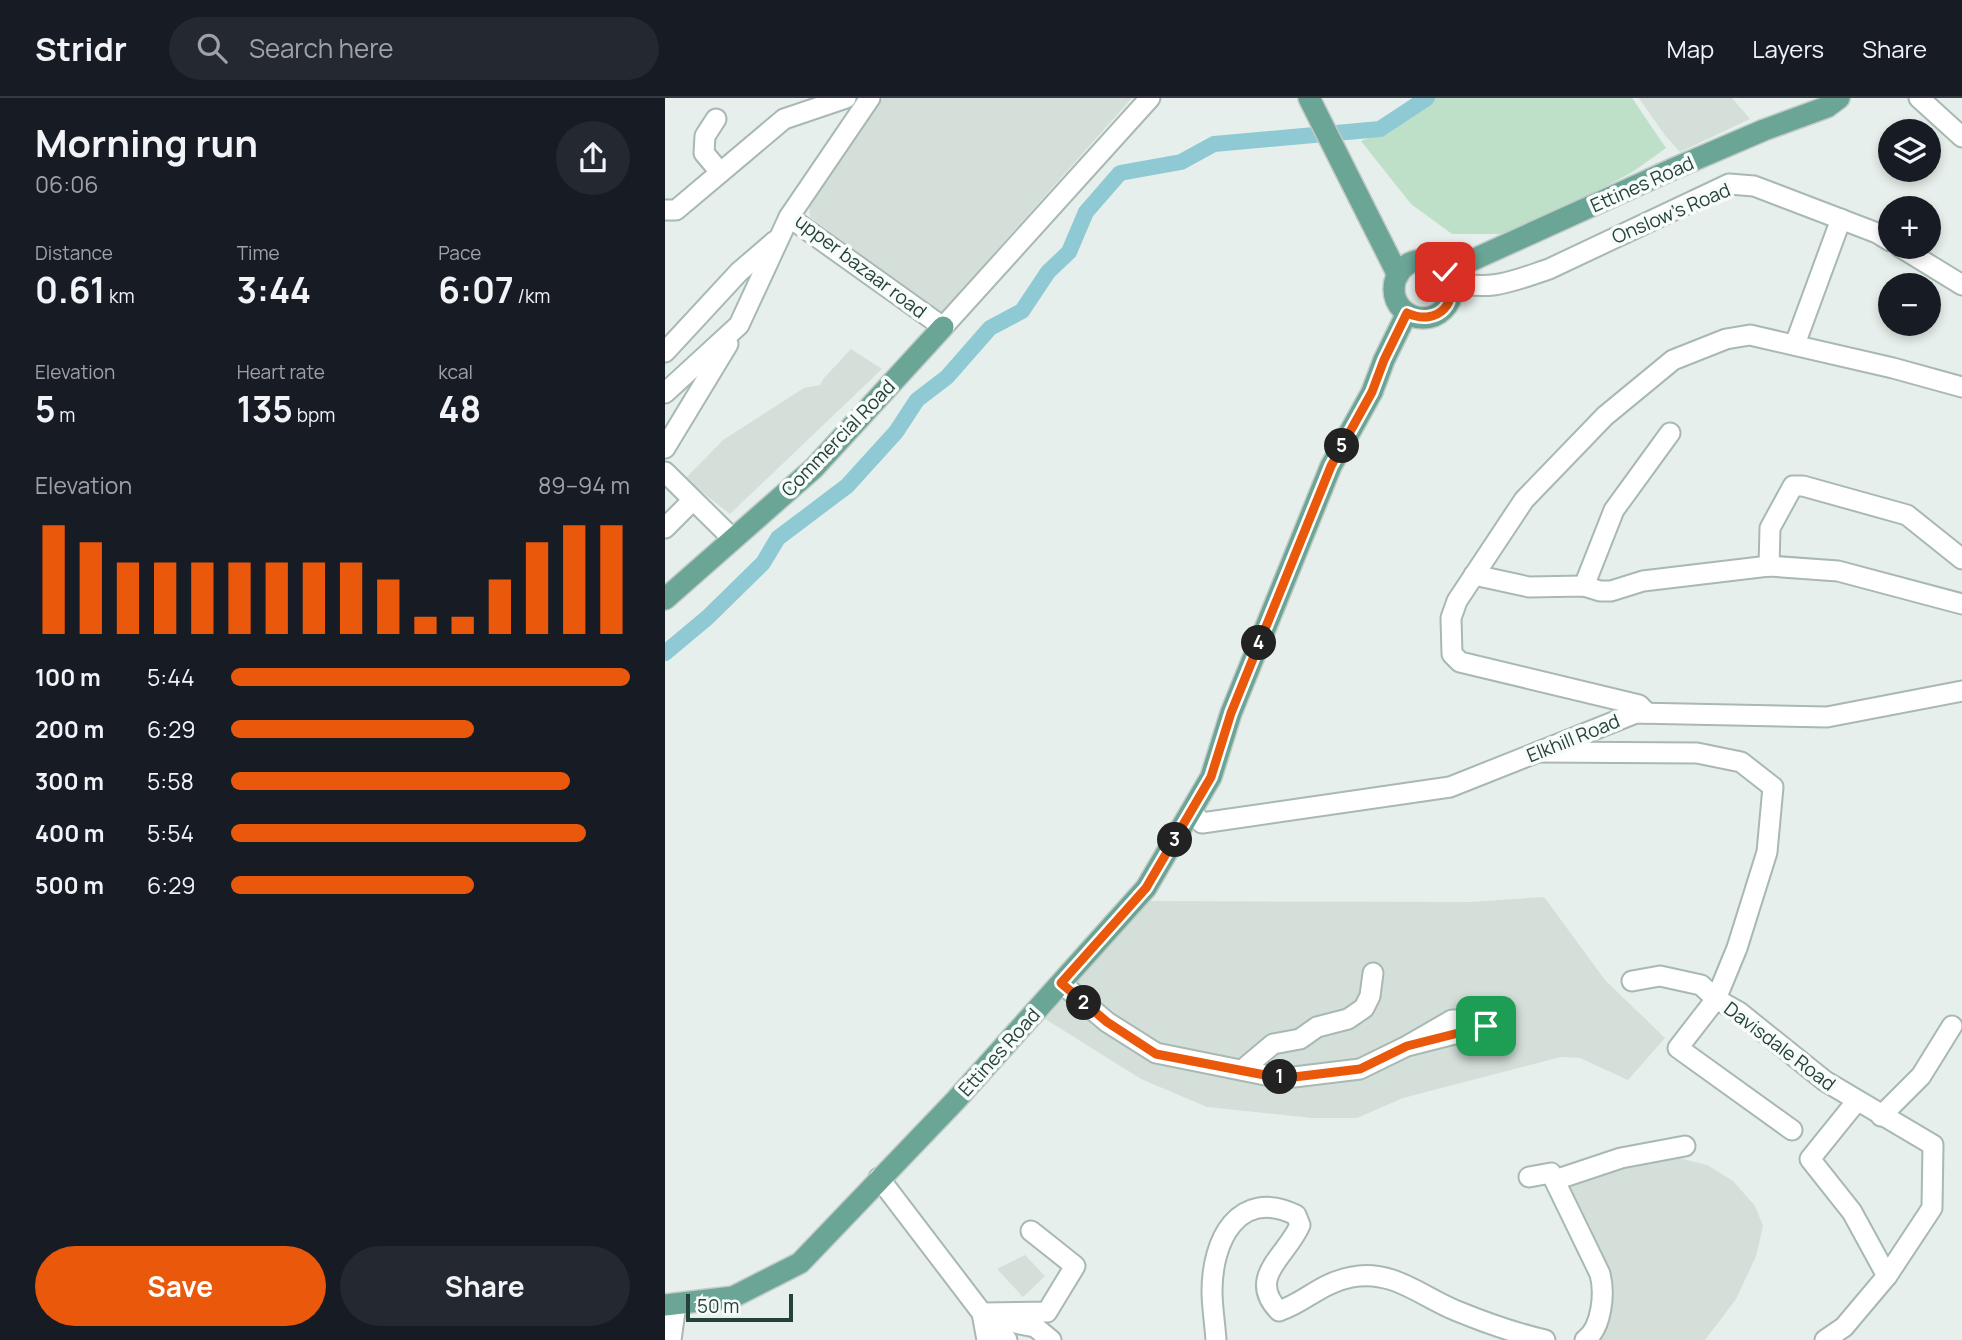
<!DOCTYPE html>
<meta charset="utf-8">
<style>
:root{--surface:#171b24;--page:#242831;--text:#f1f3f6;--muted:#9ea1a6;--line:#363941;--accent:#ea580c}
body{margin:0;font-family:Manrope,sans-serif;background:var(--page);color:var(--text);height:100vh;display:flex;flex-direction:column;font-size:26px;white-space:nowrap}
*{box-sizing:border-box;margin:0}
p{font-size:23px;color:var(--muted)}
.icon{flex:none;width:38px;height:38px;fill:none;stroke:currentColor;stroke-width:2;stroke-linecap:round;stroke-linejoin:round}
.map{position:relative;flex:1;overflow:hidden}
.drawer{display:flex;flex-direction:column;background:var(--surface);width:665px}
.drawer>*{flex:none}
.buttons{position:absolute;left:1213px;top:21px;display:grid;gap:14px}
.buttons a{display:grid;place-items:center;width:63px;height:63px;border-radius:50%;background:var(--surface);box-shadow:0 4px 10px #0003;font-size:35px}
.scale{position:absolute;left:21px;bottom:18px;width:107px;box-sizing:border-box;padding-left:7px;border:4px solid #24423a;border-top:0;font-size:19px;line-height:24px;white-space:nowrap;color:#24423a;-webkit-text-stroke:5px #f7fbf9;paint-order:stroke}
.pin{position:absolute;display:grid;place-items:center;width:60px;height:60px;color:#fff;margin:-30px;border-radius:14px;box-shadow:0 4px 10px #0006}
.km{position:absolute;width:35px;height:35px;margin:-18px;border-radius:50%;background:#222;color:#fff;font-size:19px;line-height:35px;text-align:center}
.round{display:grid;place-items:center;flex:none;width:74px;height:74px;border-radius:37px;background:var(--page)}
.summary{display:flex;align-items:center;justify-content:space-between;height:119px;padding:0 35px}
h1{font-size:38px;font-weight:700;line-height:52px}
.metrics{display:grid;grid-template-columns:repeat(3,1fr);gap:10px;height:119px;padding:7px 35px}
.metrics div{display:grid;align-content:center}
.metrics b{font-size:35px;font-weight:700}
.metrics small{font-size:19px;font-weight:400}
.metrics p{font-size:19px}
.chart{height:196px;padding:14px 35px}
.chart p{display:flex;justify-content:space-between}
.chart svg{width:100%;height:126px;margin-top:7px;stroke:var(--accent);stroke-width:6}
.primary-button{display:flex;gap:14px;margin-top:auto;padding:14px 35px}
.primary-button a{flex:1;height:80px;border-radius:42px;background:var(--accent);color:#fff;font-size:28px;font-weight:700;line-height:80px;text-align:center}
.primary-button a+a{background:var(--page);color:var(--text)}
ul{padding:0 35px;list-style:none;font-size:23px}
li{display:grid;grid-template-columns:112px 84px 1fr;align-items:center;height:52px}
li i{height:18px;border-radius:9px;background:var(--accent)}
header{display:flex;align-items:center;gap:42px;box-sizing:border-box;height:98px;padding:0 35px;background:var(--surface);border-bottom:2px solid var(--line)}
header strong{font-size:33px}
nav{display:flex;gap:38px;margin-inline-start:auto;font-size:24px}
.search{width:490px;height:63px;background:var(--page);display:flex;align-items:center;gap:18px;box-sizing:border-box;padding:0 24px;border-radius:38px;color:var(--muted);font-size:26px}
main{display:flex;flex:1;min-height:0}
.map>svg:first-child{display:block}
.built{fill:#d4dfda}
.green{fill:#bfe0c8}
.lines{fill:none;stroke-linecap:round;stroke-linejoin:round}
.canal{stroke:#8ec9d4;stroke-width:16}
.minor-casing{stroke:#a8b8b2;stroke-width:23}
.major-casing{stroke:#c2cac8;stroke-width:24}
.minor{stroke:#fff;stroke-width:19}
.major{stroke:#6aa596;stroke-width:21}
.route-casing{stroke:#fff;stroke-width:14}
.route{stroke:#ea580c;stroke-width:9}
.labels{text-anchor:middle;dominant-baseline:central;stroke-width:7;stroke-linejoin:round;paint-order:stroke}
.street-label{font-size:19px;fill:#24423a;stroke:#f7fbf9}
</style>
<header>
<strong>Stridr</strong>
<div class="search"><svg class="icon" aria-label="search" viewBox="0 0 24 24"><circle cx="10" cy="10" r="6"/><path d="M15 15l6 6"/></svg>Search here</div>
<nav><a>Map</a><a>Layers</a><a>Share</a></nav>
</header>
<main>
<section class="drawer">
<div class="summary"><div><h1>Morning run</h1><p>06:06</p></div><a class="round"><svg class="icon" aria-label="share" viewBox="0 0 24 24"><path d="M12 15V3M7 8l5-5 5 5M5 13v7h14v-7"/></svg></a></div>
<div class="metrics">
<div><p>Distance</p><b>0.61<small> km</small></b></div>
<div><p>Time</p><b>3:44</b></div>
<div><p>Pace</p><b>6:07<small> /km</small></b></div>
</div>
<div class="metrics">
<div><p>Elevation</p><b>5<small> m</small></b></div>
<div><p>Heart rate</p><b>135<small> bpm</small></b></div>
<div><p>kcal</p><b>48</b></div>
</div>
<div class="chart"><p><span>Elevation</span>89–94 m</p>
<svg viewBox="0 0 160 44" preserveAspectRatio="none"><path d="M5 44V6M15 44V12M25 44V19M35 44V19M45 44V19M55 44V19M65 44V19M75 44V19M85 44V19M95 44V25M105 44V38M115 44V38M125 44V25M135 44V12M145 44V6M155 44V6"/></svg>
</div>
<ul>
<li><b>100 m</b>5:44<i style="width:100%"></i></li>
<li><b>200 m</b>6:29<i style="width:61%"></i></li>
<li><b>300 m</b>5:58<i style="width:85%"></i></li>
<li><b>400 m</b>5:54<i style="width:89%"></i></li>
<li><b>500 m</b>6:29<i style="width:61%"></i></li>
</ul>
<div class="primary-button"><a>Save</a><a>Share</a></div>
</section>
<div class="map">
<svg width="1297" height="1242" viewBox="0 0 1297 1242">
<rect width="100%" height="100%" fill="#e6efeb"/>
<g class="built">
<polygon points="218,0 467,0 276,215 145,119 144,104"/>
<polygon points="974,0 1067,0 1085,21 1015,54 999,36"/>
<polygon points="186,251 217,271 65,416 20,381 58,342 139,290 155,287 159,280"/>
<polygon points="879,799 940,882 1000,940 963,982 915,960 896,959 738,1000 692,1020 647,1020 542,1009 476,981 377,919 395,903 485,803 805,804"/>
<polygon points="1014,1060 1042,1067 1068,1083 1090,1108 1098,1128 1091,1158 1071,1201 1040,1242 935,1242 947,1183 901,1088 976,1065"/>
<polygon points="360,1157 380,1178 358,1199 332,1171"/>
</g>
<polygon class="green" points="768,0 967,0 1001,50 969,73 888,117 835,136 787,136 746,106 696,43 730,29"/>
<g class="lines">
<polyline class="canal" points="0,555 43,519 98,465 113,440 182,388 231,334 252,302 282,279 325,230 357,213 383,174 404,154 421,114 455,75 516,64 549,46 715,31 762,0"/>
<g class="minor-casing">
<g id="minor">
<polyline points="205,0 124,119 278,229 485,0"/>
<polyline points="1254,0 1297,39"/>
<polyline points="51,21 40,38 39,55 55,74"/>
<polyline points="0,112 11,112 119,21 181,0"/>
<polyline points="1235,149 1297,187"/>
<path d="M785,182c38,13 63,1 99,-11l180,-85 25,2 123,47 13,8"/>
<polyline points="1130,246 1176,121"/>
<polyline points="0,254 74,174 110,143"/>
<polyline points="0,295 74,227 124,119"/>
<polyline points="0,350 63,246"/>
<polyline points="0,374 68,441"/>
<polyline points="0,430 28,402"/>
<polyline points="1104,468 1105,430 1128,388 1138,388 1242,417 1297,461"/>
<polyline points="809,477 864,489 919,488 935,493 946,493 978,483 1104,468 1173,473 1297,506"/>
<polyline points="919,488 949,412 1005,335"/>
<polyline points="982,615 974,607 795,564 787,556 786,520 792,503 859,402 940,318 1008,262 1061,241 1085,237 1228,270 1297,289"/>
<polyline points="875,654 1032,655 1076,664 1108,689 1102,754 1072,850 1051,901 1074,914 1160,983 1268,1047 1267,1110 1222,1178 1179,1229 1160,1242"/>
<polyline points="527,714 537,725 785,689 971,615 1162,619 1297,593"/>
<polyline points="967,883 995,878 1036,887 1051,901 1013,950 1127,1032"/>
<polyline points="396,885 442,924 491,955 605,978 629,979 695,971 742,948 787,922 803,922 821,928 742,948"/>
<polyline points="577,972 608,946 635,941 652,929 683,921 699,910 705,898 708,875"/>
<polyline points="1191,1004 1145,1061 1187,1114 1222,1178"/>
<polyline points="1216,1018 1256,978 1287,928"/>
<path d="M864,1079l22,-4 49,101c5,19 2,54 -15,66"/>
<polyline points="214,1080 317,1215 322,1242"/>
<polyline points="890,1082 956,1060 1020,1048"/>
<polyline points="340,1223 370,1229 386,1242"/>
<polyline points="6,1242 11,1206"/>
<polyline points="342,1242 317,1215 382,1214 410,1168 366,1133"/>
<path d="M551,1242c-1,-16 -4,-33 -4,-49 0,-50 26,-104 84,-76l4,10c-13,31 -54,52 -21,86 27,-9 41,-28 73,-34 41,-8 70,20 105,34 29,12 58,22 88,29"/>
</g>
</g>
<g class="major-casing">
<g id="major">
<polyline points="644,0 733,177"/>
<circle cx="758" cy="191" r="29"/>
<polyline points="781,174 1008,71 1099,32 1162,9 1174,0"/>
<polyline points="0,501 149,370 278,229"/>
<polyline points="0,1207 68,1199 135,1165 291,1002 481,790 546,679 566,615 666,368 707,294 719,262 742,215"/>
</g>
</g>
<use href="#minor" class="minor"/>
<use href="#major" class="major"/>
</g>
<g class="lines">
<g class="route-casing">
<path id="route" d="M780,174c17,30 -7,55 -38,41l-23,47 -12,32 -41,74 -100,247 -20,64 -65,111 -85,95 46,39 49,32 114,22 24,1 66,-8 47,-23 79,-20"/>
</g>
<use href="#route" class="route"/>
</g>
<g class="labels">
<g class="street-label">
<text transform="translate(977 86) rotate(-24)">Ettines Road</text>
<text transform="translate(1006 115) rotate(-23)">Onslow's Road</text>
<text transform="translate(196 168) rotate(37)">upper bazaar road</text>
<text transform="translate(173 340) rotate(-46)">Commercial Road</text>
<text transform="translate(908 640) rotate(-22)">Elkhill Road</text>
<text transform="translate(1115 948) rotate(37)">Davisdale Road</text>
<text transform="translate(334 954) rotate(-48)">Ettines Road</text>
</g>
</g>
</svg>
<div class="buttons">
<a><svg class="icon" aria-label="layers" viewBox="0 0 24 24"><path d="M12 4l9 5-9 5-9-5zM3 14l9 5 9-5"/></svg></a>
<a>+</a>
<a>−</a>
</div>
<div class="scale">50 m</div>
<div class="pin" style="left:821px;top:928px;background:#1e9e55"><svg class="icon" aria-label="arrive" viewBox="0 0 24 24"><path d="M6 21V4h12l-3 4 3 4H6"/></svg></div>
<div class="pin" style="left:780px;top:174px;background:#d93025"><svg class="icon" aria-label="check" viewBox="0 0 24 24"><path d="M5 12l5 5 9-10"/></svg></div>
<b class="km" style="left:615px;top:979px">1</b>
<b class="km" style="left:419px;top:905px">2</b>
<b class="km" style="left:510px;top:742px">3</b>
<b class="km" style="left:594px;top:545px">4</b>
<b class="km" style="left:677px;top:348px">5</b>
</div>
</main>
